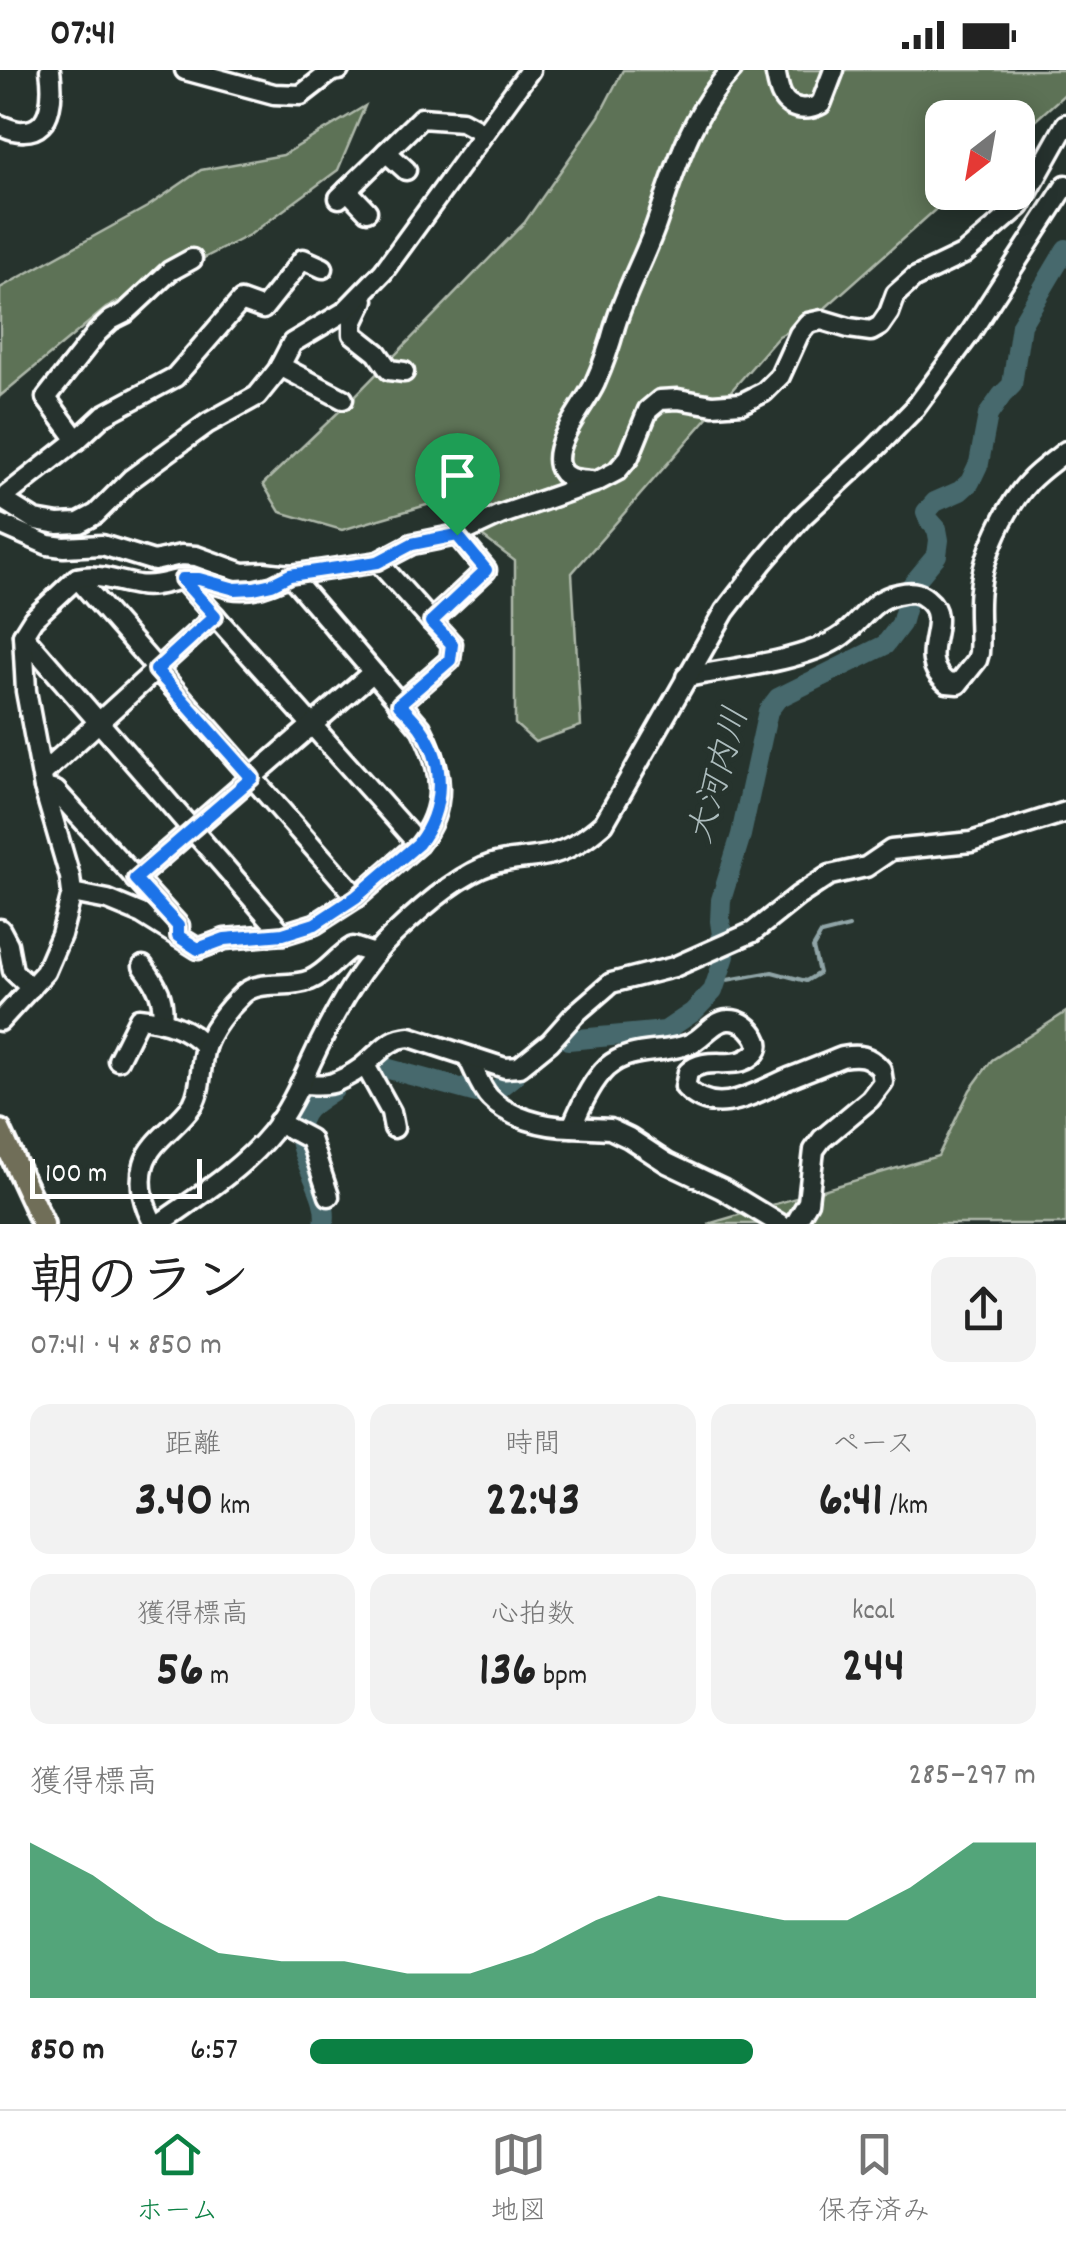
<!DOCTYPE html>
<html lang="ja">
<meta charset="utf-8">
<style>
:root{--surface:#fff;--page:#f2f2f2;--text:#222;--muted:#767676;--line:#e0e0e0;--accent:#0b8043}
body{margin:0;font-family:Dekko,"Klee One",sans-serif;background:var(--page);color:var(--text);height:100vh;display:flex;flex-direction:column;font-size:38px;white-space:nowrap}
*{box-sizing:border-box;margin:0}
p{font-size:32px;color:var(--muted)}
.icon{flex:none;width:55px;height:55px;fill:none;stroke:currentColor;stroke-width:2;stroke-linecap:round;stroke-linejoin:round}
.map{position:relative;height:1154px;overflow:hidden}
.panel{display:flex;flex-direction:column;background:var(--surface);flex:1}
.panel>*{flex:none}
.needle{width:65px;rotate:211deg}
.fabs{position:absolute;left:925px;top:30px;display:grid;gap:20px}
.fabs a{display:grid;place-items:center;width:110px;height:110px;border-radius:20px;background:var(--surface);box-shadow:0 5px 25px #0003;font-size:50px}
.scale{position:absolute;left:30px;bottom:25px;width:172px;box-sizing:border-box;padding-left:10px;border:5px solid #fff;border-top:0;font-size:28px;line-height:35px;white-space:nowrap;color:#fff;-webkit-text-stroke:8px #26332d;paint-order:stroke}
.pin{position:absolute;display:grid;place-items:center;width:85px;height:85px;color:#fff;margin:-102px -42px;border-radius:50% 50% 50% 0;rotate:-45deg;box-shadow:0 0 10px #0007}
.pin .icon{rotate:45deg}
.round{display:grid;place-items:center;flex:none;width:105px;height:105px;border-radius:20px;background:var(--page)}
.summary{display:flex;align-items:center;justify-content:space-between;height:170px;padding:0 30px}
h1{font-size:55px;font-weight:700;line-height:75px}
.figures{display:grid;grid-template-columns:repeat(3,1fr);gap:15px;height:170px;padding:10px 30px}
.figures div{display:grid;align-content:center;border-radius:20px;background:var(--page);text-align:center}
.figures b{font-size:50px;font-weight:700}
.figures small{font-size:28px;font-weight:400}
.figures p{font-size:28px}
.chart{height:280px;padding:20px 30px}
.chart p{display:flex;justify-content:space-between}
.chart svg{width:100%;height:180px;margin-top:10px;fill:var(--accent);opacity:.7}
ul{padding:0 30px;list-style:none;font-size:32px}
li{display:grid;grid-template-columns:160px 120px 1fr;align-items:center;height:75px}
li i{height:25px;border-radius:12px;background:var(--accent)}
.status{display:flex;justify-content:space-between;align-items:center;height:70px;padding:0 50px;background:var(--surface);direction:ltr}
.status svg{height:28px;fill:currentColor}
.tab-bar{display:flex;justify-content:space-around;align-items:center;height:140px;border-top:2px solid var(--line);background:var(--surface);font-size:28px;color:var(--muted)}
.tab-bar a{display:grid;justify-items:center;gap:5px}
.tab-bar .on{color:var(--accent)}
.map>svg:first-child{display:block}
.green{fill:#5d7256;stroke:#aeb8aa;stroke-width:2.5}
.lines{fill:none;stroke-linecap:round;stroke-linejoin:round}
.stream{stroke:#90a5a7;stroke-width:4}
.river{stroke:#46696d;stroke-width:20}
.minor-casing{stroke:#fff;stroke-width:25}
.major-casing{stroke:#fff;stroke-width:28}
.minor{stroke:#26332d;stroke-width:18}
.major{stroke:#706e59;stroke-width:20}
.route-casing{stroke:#fff;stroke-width:20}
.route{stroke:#1a73e8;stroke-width:12}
.labels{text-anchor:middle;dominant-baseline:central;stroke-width:10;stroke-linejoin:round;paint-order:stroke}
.water-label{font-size:35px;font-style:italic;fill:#acbcbd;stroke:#26332d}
</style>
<div class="status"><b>07:41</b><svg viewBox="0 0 49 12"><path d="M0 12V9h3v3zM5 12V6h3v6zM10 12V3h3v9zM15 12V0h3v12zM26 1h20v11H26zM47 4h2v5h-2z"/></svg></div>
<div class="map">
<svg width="1066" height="1154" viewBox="0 0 1066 1154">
<rect width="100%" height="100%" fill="#26332d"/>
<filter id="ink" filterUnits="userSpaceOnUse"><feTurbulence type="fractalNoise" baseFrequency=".01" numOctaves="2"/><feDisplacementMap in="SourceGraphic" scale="20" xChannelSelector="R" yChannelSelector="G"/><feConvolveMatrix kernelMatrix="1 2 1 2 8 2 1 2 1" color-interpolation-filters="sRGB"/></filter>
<g filter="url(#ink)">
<g class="green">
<polygon points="623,0 1066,0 1066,23 1018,66 1018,48 942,48 942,122 954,123 814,248 779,266 572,503 581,656 535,672 515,654 515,491 437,432 342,460 280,442 263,414 347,334 525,152 599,46"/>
<polygon points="365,36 338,100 251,164 106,238 0,326 0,218 147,137 201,100 283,85"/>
<polygon points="1066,942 1066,1154 708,1154 938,1086 970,1020 992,990"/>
</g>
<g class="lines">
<polyline class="stream" points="713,921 727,910 772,902 806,911 819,903 813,878 821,864 849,857"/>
<g class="river">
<polyline points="568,970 665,961 693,942 713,921 725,886 720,851 721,830 741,765 768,641 778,628 885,575 901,554 912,515 937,485 939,470 937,459 929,450 926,442 935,432 960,421 970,412 979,393 988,345 1002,325 1012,315 1021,255 1066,179"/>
<polyline points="378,996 477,1023 494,1022 515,1005"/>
<path d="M324,1154c8,-36 -45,-83 -16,-115 7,-7 17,-13 26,-19"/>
</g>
<g class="minor-casing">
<g id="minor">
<polyline points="185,0 274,24 301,25 332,1 339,0"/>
<path d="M775,0c2,8 3,19 7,26 8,15 27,15 39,8l13,-34"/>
<path d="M0,55c8,3 16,7 24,6 30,0 29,-40 26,-61"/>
<polyline points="386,82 406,100"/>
<polyline points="347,120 367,141"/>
<polyline points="339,128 421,48 462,51 484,63"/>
<polyline points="364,230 353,253 353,264 377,283 389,300 404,302"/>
<polyline points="280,296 343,329"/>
<polyline points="77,370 104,345 175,307 241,231 263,239 303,189 323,198"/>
<path d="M591,411c-11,-1 -28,-1 -32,-15 -7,-24 26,-61 36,-83 8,-18 15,-38 20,-57 11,-37 31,-70 43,-107 18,-53 34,-107 74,-149"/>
<polyline points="0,428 35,450 58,454 79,453 96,444 131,409 208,353 257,326 278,300 292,273 344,242 383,202 530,0"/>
<polyline points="3,428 77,370 46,328 97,263 111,250 125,243 170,201 192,189"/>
<polyline points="0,454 48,475 64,477 102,475 154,491 181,485 196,486 243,503 264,502 290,505 378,492 452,574 450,590 399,634"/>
<polyline points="378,492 412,474 457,465 500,445 596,412 617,401 629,387 648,340 660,330 678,329 713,335 742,333 764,322 780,306 799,264 808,253 822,250 849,258 871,261 880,256 889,243 896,224 914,208 964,184 1020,136 1066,54"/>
<polyline points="77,508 357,827"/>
<polyline points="182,509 418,774"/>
<polyline points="431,551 486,500 457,465"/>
<polyline points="23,565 283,864"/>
<path d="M686,607c45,-9 113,-15 151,-38 24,-14 31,-39 61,-45 12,-3 20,-3 29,5 28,22 -15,57 20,84l11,1 19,-24 2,-7c2,-21 -2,-43 1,-64 3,-33 26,-83 49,-107 11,-12 25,-21 37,-31"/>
<polyline points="42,704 215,546"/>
<polyline points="44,718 56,721 179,856 178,866"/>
<polyline points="135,809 372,603"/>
<path d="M72,823l36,7 34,14 56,35 27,-10 58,-5 32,-10 42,-27 61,-53c31,-38 24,-76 3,-116l-131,-153"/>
<polyline points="0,859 8,874 13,901 31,918"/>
<path d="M143,896c14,19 22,32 19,56"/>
<path d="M0,951l45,-49 16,-37 11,-42 -2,-16 -26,-89 -18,-97 -3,-56 10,-16 44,-41c21,-5 40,4 61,7 17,3 31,-4 46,-6 17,-1 31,5 46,9 22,4 41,-4 60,-13"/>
<path d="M467,986c7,12 13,32 23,42 19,20 55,29 82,29 8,-20 19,-45 35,-60 24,-21 55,-12 82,-23 14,-5 23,-23 39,-24 10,-1 20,5 26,14 5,7 7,14 -1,21 -19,17 -46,-1 -65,17l-3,15c31,33 71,5 104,-9 18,-7 36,-14 53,-21 17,-3 27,-2 39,12l2,13 -13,17 -48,40 -8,11 -6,52 -13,22"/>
<path d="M118,990l21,-42c23,2 52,10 66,29"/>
<polyline points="365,995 391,1042 394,1058"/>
<path d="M300,1014c11,0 23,2 33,-1 12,-5 27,-13 36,-22 14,-12 21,-23 41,-24l95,31 14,-1 31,-25 25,-28 36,-31 63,-16 79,-35 45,-36 32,-21 36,-8 25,-17 80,-8 95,-30"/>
<polyline points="278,1052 310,1069 329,1126"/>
<polyline points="572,1057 610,1059 629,1068 667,1093 722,1119 780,1154"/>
<path d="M154,1154c-10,-17 -16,-40 -10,-60 7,-24 36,-39 49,-60 9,-16 7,-35 11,-53 5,-20 24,-43 39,-57 16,-15 46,-5 67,-14 17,-7 27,-24 43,-33l22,7"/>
<path d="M159,1154c38,-27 82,-54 112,-91 20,-25 33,-57 47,-86 20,-40 43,-82 76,-113 26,-25 64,-59 98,-70 19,-6 41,-5 60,-10 21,-6 36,-17 52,-31l121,-212 38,-49 38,-44 72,-67 42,-43 54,-73 97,-150"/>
</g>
</g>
<g class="major-casing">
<polyline id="major" points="0,1061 43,1154"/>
</g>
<use href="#minor" class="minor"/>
<use href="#major" class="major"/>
</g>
</g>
<g class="lines" filter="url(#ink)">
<g class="route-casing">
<path id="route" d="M457,465l29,35 -55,52 21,22 -2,16 -51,44c7,7 15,15 21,23 26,35 25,83 -2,117l-62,53 -41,27 -32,10 -58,5 -27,10 -20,-13v-10l-43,-47 117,-101 -96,-108 59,-54 -33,-37h17l36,10 19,-1 18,-4 18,-9 88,-13 34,-18z"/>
</g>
<use href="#route" class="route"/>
</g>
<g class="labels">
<g class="water-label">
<text transform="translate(721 706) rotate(-74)">大河内川</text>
</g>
</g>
</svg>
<div class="fabs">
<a><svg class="needle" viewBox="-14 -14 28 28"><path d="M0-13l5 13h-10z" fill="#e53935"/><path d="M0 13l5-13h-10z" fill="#767676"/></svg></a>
</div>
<div class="scale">100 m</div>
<div class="pin" style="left:457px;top:465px;background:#1e9e55"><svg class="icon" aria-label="arrive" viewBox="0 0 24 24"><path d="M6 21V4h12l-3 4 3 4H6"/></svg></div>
</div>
<section class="panel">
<div class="summary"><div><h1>朝のラン</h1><p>07:41 · 4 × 850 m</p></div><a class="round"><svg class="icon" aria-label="share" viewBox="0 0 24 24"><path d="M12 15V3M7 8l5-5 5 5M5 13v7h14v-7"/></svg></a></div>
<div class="figures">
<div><p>距離</p><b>3.40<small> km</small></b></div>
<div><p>時間</p><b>22:43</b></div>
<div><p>ペース</p><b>6:41<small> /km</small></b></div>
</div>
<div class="figures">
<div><p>獲得標高</p><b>56<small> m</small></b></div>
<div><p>心拍数</p><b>136<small> bpm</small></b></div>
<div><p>kcal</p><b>244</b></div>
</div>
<div class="chart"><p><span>獲得標高</span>285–297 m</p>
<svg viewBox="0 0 160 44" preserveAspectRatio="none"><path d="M0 44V6L10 14L20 25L30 33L40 35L50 35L60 38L70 38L80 33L90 25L100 19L110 22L120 25L130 25L140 17L150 6L160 6V44z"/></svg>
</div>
<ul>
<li><b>850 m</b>6:57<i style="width:61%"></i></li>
</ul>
</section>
<nav class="tab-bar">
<a class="on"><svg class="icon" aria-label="home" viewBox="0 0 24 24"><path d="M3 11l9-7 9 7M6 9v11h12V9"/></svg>ホーム</a>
<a><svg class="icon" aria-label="map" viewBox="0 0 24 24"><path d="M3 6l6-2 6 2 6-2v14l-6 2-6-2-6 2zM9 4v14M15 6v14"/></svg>地図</a>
<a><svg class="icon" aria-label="saved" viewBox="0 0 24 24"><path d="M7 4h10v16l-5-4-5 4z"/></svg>保存済み</a>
</nav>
